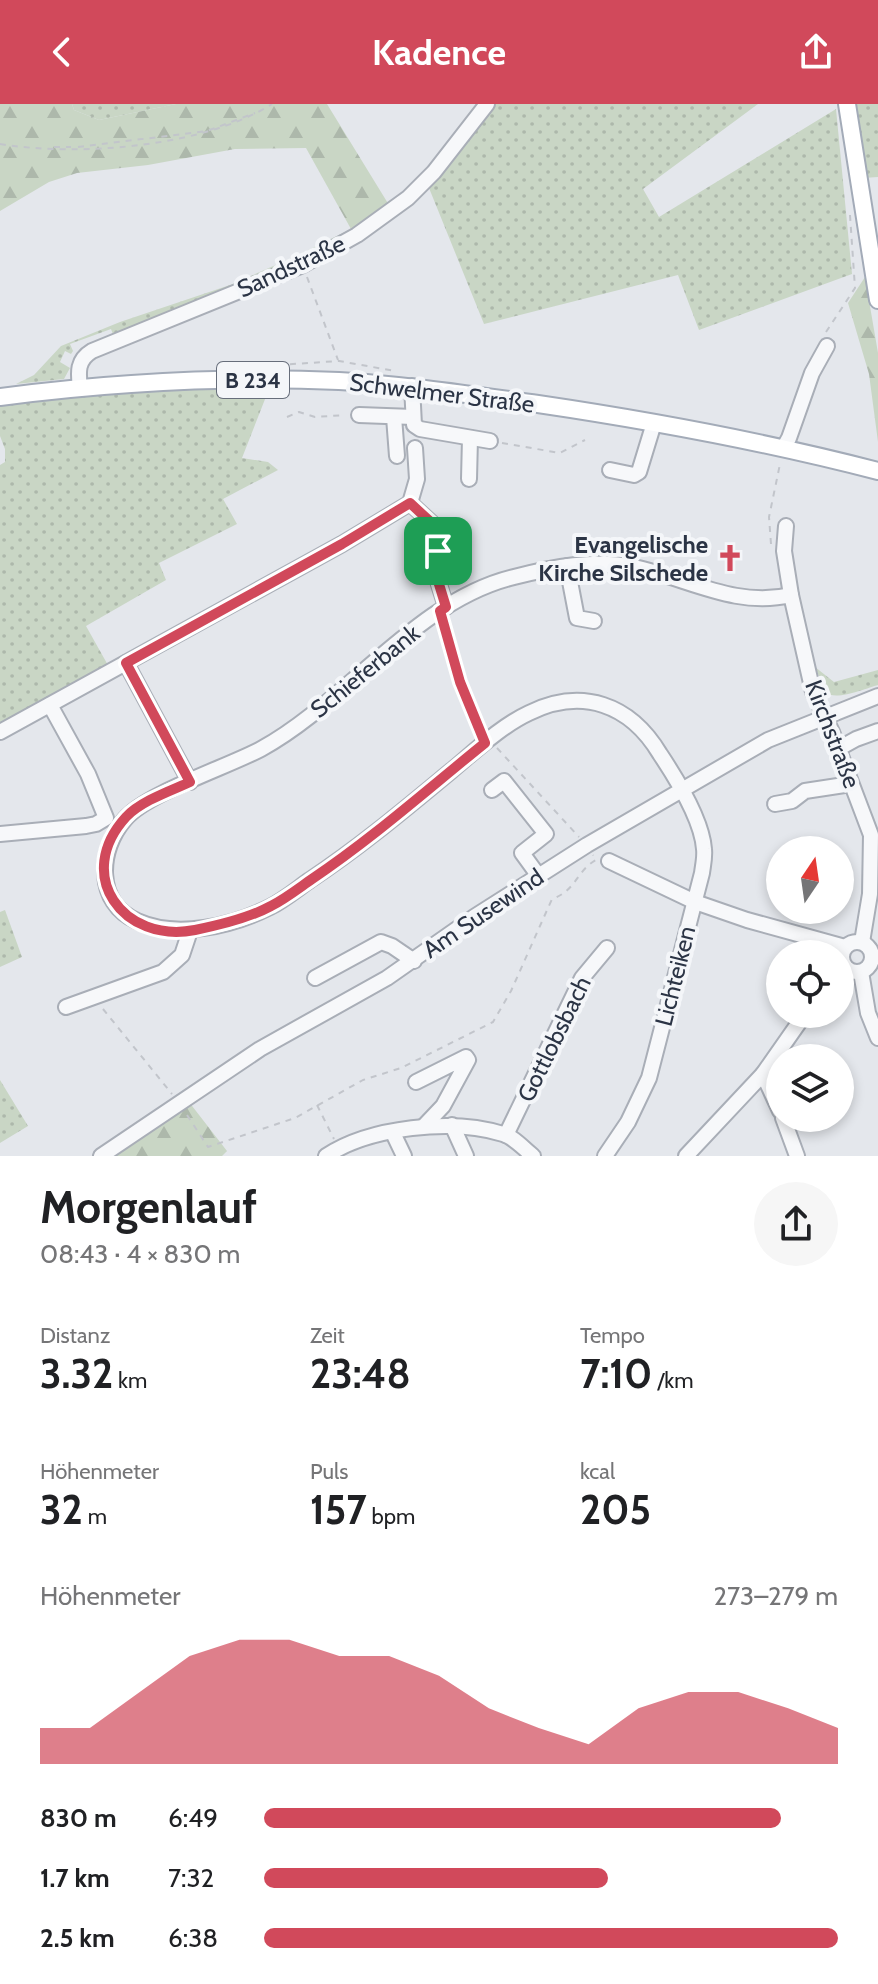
<!DOCTYPE html>
<html lang="de">
<meta charset="utf-8">
<style>
:root{--surface:#fff;--page:#f6f6f6;--text:#202124;--muted:#757577;--accent:#d1495b}
body{margin:0;font-family:Cabin,sans-serif;background:var(--page);color:var(--text);height:100vh;display:flex;flex-direction:column;font-size:30px;white-space:nowrap}
*{box-sizing:border-box;margin:0}
p{font-size:26px;color:var(--muted)}
.icon{flex:none;width:44px;height:44px;fill:none;stroke:currentColor;stroke-width:2;stroke-linecap:round;stroke-linejoin:round}
.map{position:relative;height:1052px;overflow:hidden}
.panel{display:flex;flex-direction:column;background:var(--surface);flex:1}
.panel>*{flex:none}
.needle{width:52px;rotate:13deg}
.buttons{position:absolute;left:766px;top:732px;display:grid;gap:16px}
.buttons a{display:grid;place-items:center;width:88px;height:88px;border-radius:50%;background:var(--surface);box-shadow:0 4px 12px #0003;font-size:40px}
.pin{position:absolute;display:grid;place-items:center;width:68px;height:68px;color:#fff;margin:-34px;border-radius:16px;box-shadow:0 4px 12px #0006}
.round{display:grid;place-items:center;flex:none;width:84px;height:84px;border-radius:42px;background:var(--page)}
.overview{display:flex;align-items:center;justify-content:space-between;height:136px;padding:0 40px}
h1{font-size:44px;font-weight:800;line-height:60px}
.figures{display:grid;grid-template-columns:repeat(3,1fr);gap:12px;height:136px;padding:8px 40px}
.figures div{display:grid;align-content:center}
.figures b{font-size:40px;font-weight:800}
.figures small{font-size:22px;font-weight:400}
.figures p{font-size:22px}
.chart{height:224px;padding:16px 40px}
.chart p{display:flex;justify-content:space-between}
.chart svg{width:100%;height:144px;margin-top:8px;fill:var(--accent);opacity:.7}
ul{padding:0 40px;list-style:none;font-size:26px}
li{display:grid;grid-template-columns:128px 96px 1fr;align-items:center;height:60px}
li i{height:20px;border-radius:10px;background:var(--accent)}
header{display:flex;justify-content:space-between;align-items:center;height:104px;padding:0 40px;background:var(--accent);color:#fff;font-size:36px;font-weight:800}
.map>svg:first-child{display:block}
.grass{fill:url(#grass-dots)}
.forest{fill:url(#forest-firs)}
.lines{fill:none;stroke-linecap:round;stroke-linejoin:round}
.minor-casing{stroke:#a9aeb7;stroke-width:18}
.major-casing{stroke:#a3abb8;stroke-width:20}
.path{stroke:#c2c5cb;stroke-width:2;stroke-dasharray:6 6;stroke-linecap:butt}
.minor{stroke:#f7f8fa;stroke-width:14}
.major{stroke:#fff;stroke-width:16}
.route-casing{stroke:#fff;stroke-width:16}
.route{stroke:#d1495b;stroke-width:10}
.labels{text-anchor:middle;dominant-baseline:central;stroke-width:8;stroke-linejoin:round;paint-order:stroke}
.shield{fill:#f4f6f9;stroke:#676e7b;stroke-width:2}
.shield-label{font-size:22px;font-weight:bold;fill:#2b3445}
.street-label{font-size:24px;fill:#2b3445;stroke:#f4f6f9}
.poi-label{font-size:24px;font-weight:bold;fill:#2b3445;stroke:#f4f6f9;text-anchor:end}
</style>
<header><svg class="icon" aria-label="back" viewBox="0 0 24 24"><path d="M15 5l-7 7 7 7"/></svg>Kadence<svg class="icon" aria-label="share" viewBox="0 0 24 24"><path d="M12 15V3M7 8l5-5 5 5M5 13v7h14v-7"/></svg></header>
<div class="map">
<svg width="878" height="1052" viewBox="0 0 878 1052">
<defs>
<pattern id="grass-dots" width="8" height="8" patternUnits="userSpaceOnUse" patternTransform="scale(2)"><rect width="8" height="8" fill="#c9d6c5"/><path d="M2 2h.1M6 6h.1" fill="none" stroke="#adb8ab" stroke-width="1.8" stroke-linecap="round"/></pattern>
<pattern id="forest-firs" width="22" height="20" patternUnits="userSpaceOnUse" patternTransform="scale(2)"><rect width="22" height="20" fill="#c9d6c5"/><path d="M5 1l3.5 6h-7zM16 11l3.5 6h-7z" fill="#adb8ab"/></pattern>
</defs>
<rect width="100%" height="100%" fill="#e4e7ec"/>
<g class="grass">
<polygon points="72,0 176,0 99,16 74,6"/>
<polygon points="494,0 758,0 643,85 659,113 836,5 852,170 699,226 678,171 484,220 429,84"/>
<polygon points="853,0 878,0 878,73 863,74"/>
<polygon points="389,101 389,105 293,161 114,233 111,225 70,240 73,247 71,250 65,247 60,258 70,264 64,275 16,280 34,271 61,242 120,218 230,181 294,153 351,125"/>
<polygon points="162,285 269,285 242,354 268,358 278,366 223,395 237,420 159,459 166,476 86,522 109,563 0,627 0,361 5,358 5,345 0,332 0,298"/>
<path d="M815,563l19,15 44,-12v15c-11,3 -44,17 -52,7 -4,-5 -7,-18 -11,-25z"/>
<polygon points="5,806 22,853 0,863 0,808"/>
<polygon points="0,976 28,1022 0,1039"/>
</g>
<g class="forest">
<polygon points="0,0 72,0 74,6 99,16 176,0 327,0 389,101 351,125 306,44 235,45 148,61 77,69 49,78 0,107"/>
<polygon points="865,173 878,249 878,338 869,270 848,199"/>
<polygon points="189,998 227,1047 222,1052 111,1052 173,1012"/>
</g>
<g class="lines">
<g class="minor-casing">
<g id="minor">
<polyline points="412,282 414,321 420,325 490,337"/>
<path d="M80,284c-2,-16 -3,-28 12,-37l211,-86 54,-30 51,-37 26,-26 53,-68"/>
<polyline points="359,311 413,313"/>
<polyline points="394,313 397,352"/>
<polyline points="784,343 789,334 812,269 827,242"/>
<polyline points="610,366 634,371 639,368 654,319"/>
<polyline points="469,375 470,334"/>
<polyline points="410,399 436,423 439,433 438,477 446,503"/>
<polyline points="786,422 784,447 791,491 813,588 832,628 871,731 870,790 862,838"/>
<polyline points="567,462 577,514 594,517"/>
<polyline points="126,559 190,678"/>
<polyline points="0,628 342,440 410,399 417,375 415,344"/>
<polyline points="838,645 856,635 878,627"/>
<polyline points="492,686 504,677 546,730 522,749 538,771"/>
<polyline points="775,700 792,697 805,687 851,680"/>
<polyline points="0,730 86,722 96,720 106,714 88,670 50,601"/>
<polyline points="609,757 695,798 747,816 845,843"/>
<circle cx="857" cy="853" r="15"/>
<polyline points="861,868 868,909 878,934"/>
<polyline points="315,874 381,838 392,842 414,857"/>
<polyline points="66,903 163,868 182,851 190,827"/>
<polyline points="763,970 780,1007"/>
<polyline points="416,978 466,953 468,956 443,1002 424,1022"/>
<polyline points="783,1014 797,1052"/>
<polyline points="452,1021 466,1052"/>
<polyline points="393,1029 404,1052"/>
<polyline points="506,1031 582,874 607,844"/>
<polyline points="101,1052 260,945 387,874 474,813 587,741 768,636 878,592"/>
<path d="M326,1052c44,-29 126,-38 177,-22 11,3 21,15 30,22"/>
<path d="M605,1052l23,-34 21,-44 53,-205c1,-8 3,-16 2,-24 -2,-29 -28,-71 -44,-95 -30,-50 -78,-67 -131,-41 -28,13 -54,38 -78,58 -46,38 -91,76 -141,109 -13,9 -26,20 -40,27 -38,19 -93,32 -133,14 -42,-18 -39,-71 -12,-102 22,-26 102,-52 136,-70 86,-47 156,-149 253,-172 39,-10 80,-18 120,-10 54,11 100,41 157,28"/>
<polyline points="686,1052 763,970 805,910"/>
</g>
</g>
<g class="major-casing">
<g id="major">
<polyline points="847,0 878,196"/>
<path d="M0,293c109,-14 229,-21 339,-16 67,4 133,14 199,23 115,17 228,38 340,67"/>
</g>
</g>
<g class="path">
<path d="M0,40c79,13 204,3 272,-40"/>
<polyline points="54,43 71,43"/>
<polyline points="78,43 207,27 255,9"/>
<polyline points="307,173 338,256"/>
<polyline points="826,228 855,184 850,111"/>
<polyline points="278,261 339,257 395,267"/>
<polyline points="287,313 299,308 315,313 345,311"/>
<polyline points="502,339 560,349 585,336"/>
<polyline points="771,440 769,413 780,360"/>
<polyline points="443,520 460,578 480,627"/>
<polyline points="497,644 579,733"/>
<polyline points="103,905 172,990"/>
<polyline points="317,1001 334,1035"/>
<path d="M187,1011l21,32 87,-29 68,-38 38,-12 92,-46 18,-31 41,-92c25,-9 24,-28 44,-39l-3,-5"/>
</g>
<use href="#minor" class="minor"/>
<use href="#major" class="major"/>
</g>
<g class="lines">
<g class="route-casing">
<path id="route" d="M410,399l26,24 3,10 -1,44 8,26 -6,4 20,71 25,61c-57,46 -112,95 -173,136 -13,9 -27,20 -41,27 -22,12 -51,19 -76,24 -72,14 -122,-55 -69,-113 15,-16 44,-26 64,-35l-64,-119 216,-119z"/>
</g>
<use href="#route" class="route"/>
</g>
<defs>
<g id="church-bare" transform="scale(2.16)"><path d="M-1.2-6h2.4v3.5h3.3v2.4h-3.3V6h-2.4V-.1h-3.3v-2.4h3.3Z" fill="#d1495b" stroke="#f4f6f9" stroke-width="2.5" paint-order="stroke"/></g>
</defs>
<g fill-rule="evenodd">
<use href="#church-bare" x="730" y="454"/>
</g>
<g class="labels">
<rect class="shield" x="217" y="258" width="72" height="36" rx="6"/>
<g class="shield-label">
<text x="253" y="276">B 234</text>
</g>
<g class="street-label">
<text transform="translate(291 162) rotate(-25)">Sandstraße</text>
<text transform="translate(442 289) rotate(7)">Schwelmer Straße</text>
<text transform="translate(365 567) rotate(-39)">Schieferbank</text>
<text transform="translate(833 630) rotate(69)">Kirchstraße</text>
<text transform="translate(483 809) rotate(-34)">Am Susewind</text>
<text transform="translate(675 872) rotate(-76)">Lichteiken</text>
<text transform="translate(554 935) rotate(-64)">Gottlobsbach</text>
</g>
<g class="poi-label">
<text x="708" y="440">Evangelische<tspan x="708" dy="28">Kirche Silschede</tspan></text>
</g>
</g>
</svg>
<div class="buttons">
<a><svg class="needle" viewBox="-14 -14 28 28"><path d="M0-13l5 13h-10z" fill="#e53935"/><path d="M0 13l5-13h-10z" fill="#757577"/></svg></a>
<a><svg class="icon" aria-label="locate" viewBox="0 0 24 24"><circle cx="12" cy="12" r="6"/><path d="M12 2v4M12 18v4M2 12h4M18 12h4"/></svg></a>
<a><svg class="icon" aria-label="layers" viewBox="0 0 24 24"><path d="M12 4l9 5-9 5-9-5zM3 14l9 5 9-5"/></svg></a>
</div>
<div class="pin" style="left:438px;top:447px;background:#1e9e55"><svg class="icon" aria-label="arrive" viewBox="0 0 24 24"><path d="M6 21V4h12l-3 4 3 4H6"/></svg></div>
</div>
<section class="panel">
<div class="overview"><div><h1>Morgenlauf</h1><p>08:43 · 4 × 830 m</p></div><a class="round"><svg class="icon" aria-label="share" viewBox="0 0 24 24"><path d="M12 15V3M7 8l5-5 5 5M5 13v7h14v-7"/></svg></a></div>
<div class="figures">
<div><p>Distanz</p><b>3.32<small> km</small></b></div>
<div><p>Zeit</p><b>23:48</b></div>
<div><p>Tempo</p><b>7:10<small> /km</small></b></div>
</div>
<div class="figures">
<div><p>Höhenmeter</p><b>32<small> m</small></b></div>
<div><p>Puls</p><b>157<small> bpm</small></b></div>
<div><p>kcal</p><b>205</b></div>
</div>
<div class="chart"><p><span>Höhenmeter</span>273–279 m</p>
<svg viewBox="0 0 160 44" preserveAspectRatio="none"><path d="M0 44V33L10 33L20 22L30 11L40 6L50 6L60 11L70 11L80 17L90 27L100 33L110 38L120 27L130 22L140 22L150 27L160 33V44z"/></svg>
</div>
<ul>
<li><b>830 m</b>6:49<i style="width:90%"></i></li>
<li><b>1.7 km</b>7:32<i style="width:60%"></i></li>
<li><b>2.5 km</b>6:38<i style="width:100%"></i></li>
</ul>
</section>
